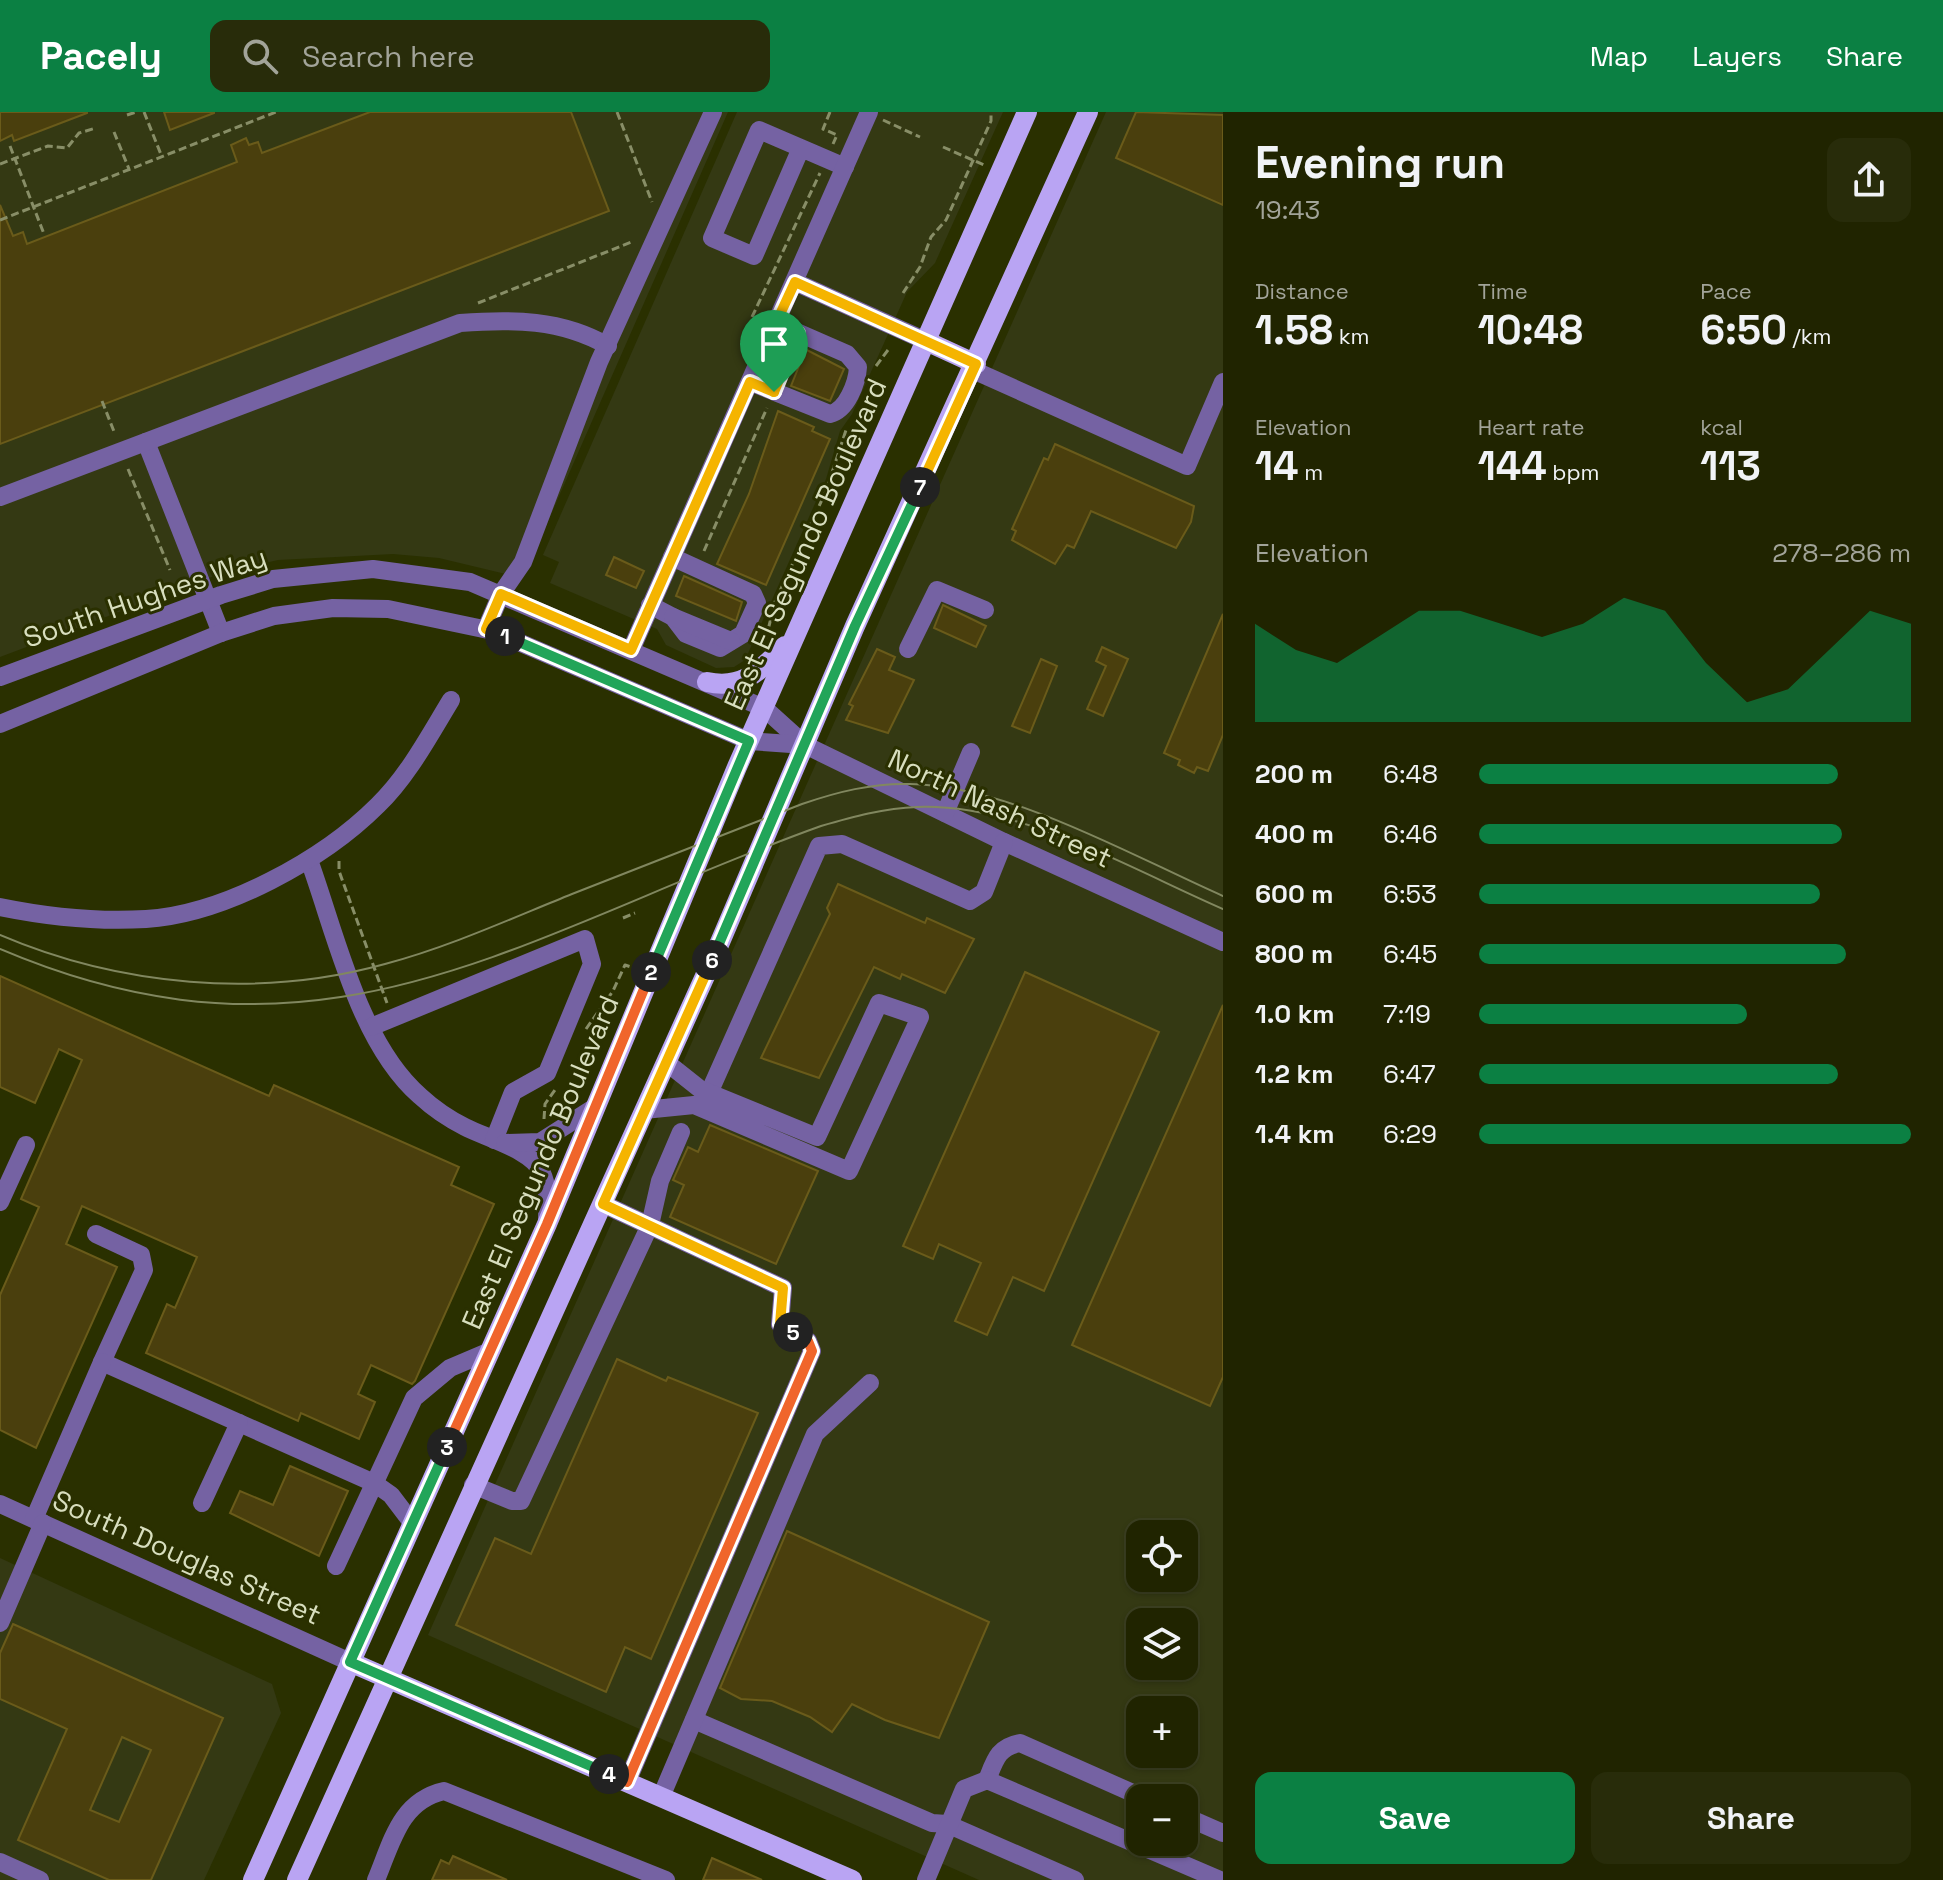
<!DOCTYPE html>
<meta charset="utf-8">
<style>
:root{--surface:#202400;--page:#282c0a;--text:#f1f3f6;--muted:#a2a499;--line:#3d4122;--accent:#0b8043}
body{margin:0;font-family:"Space Grotesk",sans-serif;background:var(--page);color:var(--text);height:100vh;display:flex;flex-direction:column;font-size:30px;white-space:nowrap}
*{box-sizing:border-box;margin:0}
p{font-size:26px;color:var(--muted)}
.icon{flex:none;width:44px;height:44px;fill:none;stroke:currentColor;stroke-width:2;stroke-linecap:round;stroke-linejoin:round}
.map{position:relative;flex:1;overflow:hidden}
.sheet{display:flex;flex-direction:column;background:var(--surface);width:720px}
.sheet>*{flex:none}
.buttons{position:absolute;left:1126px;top:1408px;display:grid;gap:16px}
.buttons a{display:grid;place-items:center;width:72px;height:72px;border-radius:16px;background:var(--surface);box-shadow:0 2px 6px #0004,0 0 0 2px var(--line);font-size:40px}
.pin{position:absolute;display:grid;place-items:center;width:68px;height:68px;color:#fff;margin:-82px -34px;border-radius:50% 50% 50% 0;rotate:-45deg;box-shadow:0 0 8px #0007}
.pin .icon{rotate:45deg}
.km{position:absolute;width:40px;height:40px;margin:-20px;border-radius:50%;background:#222;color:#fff;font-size:22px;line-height:40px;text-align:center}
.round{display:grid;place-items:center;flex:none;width:84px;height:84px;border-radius:16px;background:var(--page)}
.head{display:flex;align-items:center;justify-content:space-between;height:136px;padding:0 32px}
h1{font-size:44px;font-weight:800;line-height:60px}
.figures{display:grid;grid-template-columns:repeat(3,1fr);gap:12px;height:136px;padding:8px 32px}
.figures div{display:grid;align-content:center}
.figures b{font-size:40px;font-weight:800}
.figures small{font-size:22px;font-weight:400}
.figures p{font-size:22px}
.chart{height:224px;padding:16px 32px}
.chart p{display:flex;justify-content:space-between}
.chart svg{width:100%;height:144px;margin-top:8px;fill:var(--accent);opacity:.7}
.button{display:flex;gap:16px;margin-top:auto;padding:16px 32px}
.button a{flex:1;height:92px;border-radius:16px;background:var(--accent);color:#fff;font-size:32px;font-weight:800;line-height:92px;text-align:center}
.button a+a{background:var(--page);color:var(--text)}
ul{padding:0 32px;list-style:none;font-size:26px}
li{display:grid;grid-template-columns:128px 96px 1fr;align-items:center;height:60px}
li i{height:20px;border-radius:10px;background:var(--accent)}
header{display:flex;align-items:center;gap:48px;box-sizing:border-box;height:112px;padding:0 40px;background:var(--accent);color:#fff}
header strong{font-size:38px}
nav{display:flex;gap:44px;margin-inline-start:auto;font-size:28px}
.search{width:560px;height:72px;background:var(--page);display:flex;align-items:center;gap:20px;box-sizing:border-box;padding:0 28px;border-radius:16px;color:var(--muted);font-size:30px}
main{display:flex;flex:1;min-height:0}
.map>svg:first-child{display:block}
.built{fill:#343913;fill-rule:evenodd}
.building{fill:#4a3f0d;stroke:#6a5b1a;stroke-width:2;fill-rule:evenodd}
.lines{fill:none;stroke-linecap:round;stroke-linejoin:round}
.path{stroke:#888e67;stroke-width:3;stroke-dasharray:8 4;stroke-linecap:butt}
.minor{stroke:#7562a3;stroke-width:18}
.major{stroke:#b9a4f3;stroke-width:20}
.tram{stroke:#81875f;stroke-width:2}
.split-1-casing{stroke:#fff;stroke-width:16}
.split-2-casing{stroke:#fff;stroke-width:16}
.split-3-casing{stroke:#fff;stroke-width:16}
.split-4-casing{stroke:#fff;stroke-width:16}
.split-5-casing{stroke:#fff;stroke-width:16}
.split-6-casing{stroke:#fff;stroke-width:16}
.split-7-casing{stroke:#fff;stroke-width:16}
.split-8-casing{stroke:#fff;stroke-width:16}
.split-1{stroke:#f5b400;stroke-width:10}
.split-2{stroke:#22a559;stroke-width:10}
.split-3{stroke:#f0652b;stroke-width:10}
.split-4{stroke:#22a559;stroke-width:10}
.split-5{stroke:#f0652b;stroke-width:10}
.split-6{stroke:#f5b400;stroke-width:10}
.split-7{stroke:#22a559;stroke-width:10}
.split-8{stroke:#f5b400;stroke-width:10}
.labels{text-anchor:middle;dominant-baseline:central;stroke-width:6;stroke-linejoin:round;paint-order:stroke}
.street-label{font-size:28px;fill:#d8debe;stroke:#2a3000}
</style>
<header>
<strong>Pacely</strong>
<div class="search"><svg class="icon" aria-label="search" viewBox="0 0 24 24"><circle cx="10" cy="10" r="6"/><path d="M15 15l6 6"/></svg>Search here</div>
<nav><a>Map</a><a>Layers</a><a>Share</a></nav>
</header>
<main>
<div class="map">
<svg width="1223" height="1768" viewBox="0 0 1223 1768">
<rect width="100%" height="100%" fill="#2a3000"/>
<g class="built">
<polygon points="0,0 728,0 523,466 439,446 393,442 278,448 222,461 0,545"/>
<polygon points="737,0 1003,0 935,151 907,180 852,302 840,319 826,367 745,548 734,555 716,556 666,533 657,517 550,471 559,450 543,443"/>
<path d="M1106,0h117v1768h-244l-551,-245zM1140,1422h44v44h-44zM1140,1510h44v44h-44zM1140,1598h44v44h-44zM1140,1686h44v44h-44z"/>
<polygon points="0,1446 272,1572 281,1601 204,1768 0,1768"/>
</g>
<g class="building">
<polygon points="0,0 87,0 87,1 14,29 12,23 0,29"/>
<polygon points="164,0 214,0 214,1 170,18"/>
<polygon points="370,0 571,0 609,99 0,332 0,93 13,124 23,120 27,132 237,50 231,33 246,26 249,33 258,30 262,41"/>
<polygon points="1136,0 1223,3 1223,93 1116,46"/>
<polygon points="797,233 844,257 830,289 791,274 801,249 792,245"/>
<polygon points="778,299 814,315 812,319 830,327 766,473 717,452 749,382"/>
<polygon points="1055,332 1194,394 1191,410 1176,436 1091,399 1074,436 1067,433 1055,452 1012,428 1016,419 1012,417 1044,346 1048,348"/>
<polygon points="614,445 644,459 636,476 606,463"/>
<polygon points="684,464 742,490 736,509 676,484"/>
<polygon points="943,493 986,514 976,535 934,516"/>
<polygon points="1223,502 1223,623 1208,659 1197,655 1194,661 1178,653 1180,648 1164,641"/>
<polygon points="1102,535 1128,547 1103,604 1087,597 1106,554 1096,549"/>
<polygon points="877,537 895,545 889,558 914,568 888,621 846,608 853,594 849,592"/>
<polygon points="1041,547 1057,554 1030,621 1012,614"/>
<polygon points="838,772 925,811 927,806 974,827 945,881 902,862 900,867 874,855 819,966 761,946 830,802 827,796"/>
<polygon points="1025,860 1159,920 1044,1179 1013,1165 987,1223 955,1209 981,1151 939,1132 933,1147 903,1134"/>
<polygon points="0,864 269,984 274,973 459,1055 451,1073 494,1092 415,1269 412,1272 371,1253 358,1282 375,1290 359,1327 301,1301 298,1309 146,1241 167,1192 175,1196 197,1145 82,1094 66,1132 117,1155 36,1336 0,1318 0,1183 39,1095 21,1087 82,948 59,937 35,991 0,975"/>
<polygon points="1223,893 1223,1265 1210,1294 1072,1233"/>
<polygon points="710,1013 818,1059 776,1152 670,1105 684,1073 673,1068 688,1035 698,1040"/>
<polygon points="617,1247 666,1269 668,1265 758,1301 651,1547 625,1535 606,1580 456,1513 495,1426 531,1442"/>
<polygon points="290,1354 348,1379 319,1444 230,1401 240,1379 273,1393"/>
<polygon points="787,1419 989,1510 939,1626 885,1608 852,1592 832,1620 810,1605 772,1589 741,1587 720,1576"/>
<path d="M13,1512l210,94 -72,162h-42l-91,-40 49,-111 -67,-30v-46zM122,1625l29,13 -32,72 -29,-12z"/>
<polygon points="453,1744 507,1768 432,1768 441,1748 449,1752"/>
<polygon points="712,1746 762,1768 703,1768"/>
</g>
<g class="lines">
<g class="path">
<polyline points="144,0 162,45"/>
<polyline points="617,0 652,90"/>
<polyline points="830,0 823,17 837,23 833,32"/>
<polyline points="127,3 136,0"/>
<polyline points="883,8 920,25"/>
<polyline points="114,20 129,57"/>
<polyline points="10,34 44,122"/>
<polyline points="943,35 984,53"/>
<polyline points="0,52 48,34 67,36 79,21 96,16"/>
<polyline points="0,108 276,0"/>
<polyline points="903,181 920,155 931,125 946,108 991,9 991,0"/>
<polyline points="478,191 634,129"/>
<polyline points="752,205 820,61"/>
<polyline points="744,224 742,229 747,232"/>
<polyline points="876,254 888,238"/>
<polyline points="780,263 791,237"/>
<polyline points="102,289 115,322"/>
<polyline points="128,357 170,458"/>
<polyline points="704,439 767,296"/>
<polyline points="774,492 826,379 847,315"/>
<polyline points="766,526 771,506"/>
<polyline points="339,749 339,759 387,891"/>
<polyline points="623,806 635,801"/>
<polyline points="586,917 613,879 625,853 634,856"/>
<polyline points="544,1007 545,992 555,978"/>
</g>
<g class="minor">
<polyline points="801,36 754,144 712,126 759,18 845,55"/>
<polyline points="795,170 926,229"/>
<polyline points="973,258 1187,354 1223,270"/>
<path d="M750,270l80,32c17,-4 27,-31 28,-47l-11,-13 -71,-31"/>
<polyline points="146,330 221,521"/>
<path d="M0,385l460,-174c52,-4 101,-4 148,23"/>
<polyline points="650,493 673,505 686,522 720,536 743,522 757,491 753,482 672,445"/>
<polyline points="673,505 731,529"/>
<polyline points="486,517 501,482 523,450 599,250 713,0"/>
<polyline points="908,537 937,478 985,498"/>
<polyline points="631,538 869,0"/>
<polyline points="0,565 221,483 273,467 373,457 470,470 764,596 805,633 1004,730 1223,830"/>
<polyline points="0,612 221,521 274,504 333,496 388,497 493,519 749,629 805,633"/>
<polyline points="945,701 971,640"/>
<path d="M309,748c27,74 50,183 111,236 13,12 29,23 45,31 21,11 68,23 77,46 7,15 5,33 5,49"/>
<path d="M0,795c49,10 96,15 146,12 78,-5 177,-59 232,-114 30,-29 51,-69 73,-105"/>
<polyline points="371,915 585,827 592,852 547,961 513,980 494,1028"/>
<polyline points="709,981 819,734 842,732 970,789 984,780 1004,730"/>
<polyline points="644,998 694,993 849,1059 920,905 879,891 817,1025 700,977 666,950"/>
<polyline points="505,1031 540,1030 595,995"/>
<polyline points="0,1090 26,1033"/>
<polyline points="603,1092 783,1176 780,1212 808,1229 812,1239 627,1670"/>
<polyline points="96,1122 141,1143 144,1158 102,1250 374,1371 391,1383 413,1412"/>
<polyline points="473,1373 512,1389 521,1389 650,1113 660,1069 681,1020"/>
<polyline points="202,1391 239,1311"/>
<polyline points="0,1392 350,1550"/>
<polyline points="34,1407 102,1250"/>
<polyline points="336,1454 414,1286 450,1256 490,1239"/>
<polyline points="0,1511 43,1411"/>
<polyline points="694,1608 932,1711 947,1712 1075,1768"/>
<path d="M987,1668c8,-20 11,-33 33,-37l124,55"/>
<polyline points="661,1685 815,1322 870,1271"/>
<polyline points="1184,1704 1223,1721"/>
<polyline points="0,1750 40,1768"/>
<path d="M376,1768c16,-38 24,-79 68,-89l222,89"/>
<polyline points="926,1768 964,1677 987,1668 1220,1768"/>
</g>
<g class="major">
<polyline points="926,229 976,252"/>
<path d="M707,570c37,8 54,-13 78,-36"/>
<polyline points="350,1550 852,1768"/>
<polyline points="253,1768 547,1112 737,655 1027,0"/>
<polyline points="297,1768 715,842 855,514 1088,0"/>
</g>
<g class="tram">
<path d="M0,823c119,51 259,64 385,29 64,-17 125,-45 187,-70 76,-30 153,-60 230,-90 35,-12 70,-21 108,-20 101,2 220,71 313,112"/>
<path d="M0,837c326,139 522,-16 821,-123 31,-9 63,-18 96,-19 102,-4 214,62 306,102"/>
</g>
</g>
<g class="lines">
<g class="split-1-casing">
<polyline id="split-1" points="505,524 486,517 501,482 631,538 750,270 774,280"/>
</g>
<g class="split-2-casing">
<polyline id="split-2" points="505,524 749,629 651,860"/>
</g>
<g class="split-3-casing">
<polyline id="split-3" points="447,1335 547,1112 651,860"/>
</g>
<g class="split-4-casing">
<polyline id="split-4" points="447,1335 350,1550 609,1662"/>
</g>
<g class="split-5-casing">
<polyline id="split-5" points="609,1662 627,1670 812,1239 808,1229 793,1220"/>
</g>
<g class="split-6-casing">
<polyline id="split-6" points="712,848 603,1092 783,1176 780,1212 793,1220"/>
</g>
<g class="split-7-casing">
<polyline id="split-7" points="712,848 855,514 920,375"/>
</g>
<g class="split-8-casing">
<polyline id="split-8" points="774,280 798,221 776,211 795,170 976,252 920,375"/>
</g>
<use href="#split-1" class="split-1"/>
<use href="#split-2" class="split-2"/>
<use href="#split-3" class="split-3"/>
<use href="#split-4" class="split-4"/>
<use href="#split-5" class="split-5"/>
<use href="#split-6" class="split-6"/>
<use href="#split-7" class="split-7"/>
<use href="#split-8" class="split-8"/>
</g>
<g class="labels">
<g class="street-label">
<text transform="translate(805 432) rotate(-66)">East El Segundo Boulevard</text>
<text transform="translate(145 485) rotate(-19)">South Hughes Way</text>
<text transform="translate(1000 696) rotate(25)">North Nash Street</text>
<text transform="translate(540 1050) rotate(-67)">East El Segundo Boulevard</text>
<text transform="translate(187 1445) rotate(24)">South Douglas Street</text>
</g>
</g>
</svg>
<div class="buttons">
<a><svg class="icon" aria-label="locate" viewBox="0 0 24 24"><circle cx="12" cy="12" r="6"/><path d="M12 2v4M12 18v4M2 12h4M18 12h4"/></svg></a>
<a><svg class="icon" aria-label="layers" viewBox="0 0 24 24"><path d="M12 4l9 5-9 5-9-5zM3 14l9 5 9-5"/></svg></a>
<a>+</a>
<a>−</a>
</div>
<div class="pin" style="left:774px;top:280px;background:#1e9e55"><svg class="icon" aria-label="arrive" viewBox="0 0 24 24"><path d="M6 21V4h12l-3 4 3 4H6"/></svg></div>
<b class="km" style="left:505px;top:524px">1</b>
<b class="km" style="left:651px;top:860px">2</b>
<b class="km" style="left:447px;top:1335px">3</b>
<b class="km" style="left:609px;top:1662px">4</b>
<b class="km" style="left:793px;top:1220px">5</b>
<b class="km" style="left:712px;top:848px">6</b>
<b class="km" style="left:920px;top:375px">7</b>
</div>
<section class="sheet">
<div class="head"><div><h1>Evening run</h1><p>19:43</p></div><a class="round"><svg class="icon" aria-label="share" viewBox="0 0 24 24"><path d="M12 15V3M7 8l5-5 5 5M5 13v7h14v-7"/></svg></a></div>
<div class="figures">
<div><p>Distance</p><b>1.58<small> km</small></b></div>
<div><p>Time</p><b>10:48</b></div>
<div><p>Pace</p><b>6:50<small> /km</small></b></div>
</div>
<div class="figures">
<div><p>Elevation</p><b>14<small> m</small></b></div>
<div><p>Heart rate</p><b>144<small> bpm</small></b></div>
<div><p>kcal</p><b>113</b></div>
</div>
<div class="chart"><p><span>Elevation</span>278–286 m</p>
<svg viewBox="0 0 160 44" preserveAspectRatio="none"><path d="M0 44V14L10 22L20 26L30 18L40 10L50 10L60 14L70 18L80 14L90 6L100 10L110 26L120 38L130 34L140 22L150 10L160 14V44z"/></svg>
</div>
<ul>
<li><b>200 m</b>6:48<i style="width:83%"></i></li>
<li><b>400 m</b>6:46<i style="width:84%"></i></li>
<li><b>600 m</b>6:53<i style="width:79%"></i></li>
<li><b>800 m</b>6:45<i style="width:85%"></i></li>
<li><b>1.0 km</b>7:19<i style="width:62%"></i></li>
<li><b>1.2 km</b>6:47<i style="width:83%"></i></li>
<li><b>1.4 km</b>6:29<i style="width:100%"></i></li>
</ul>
<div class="button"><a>Save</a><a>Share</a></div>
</section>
</main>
